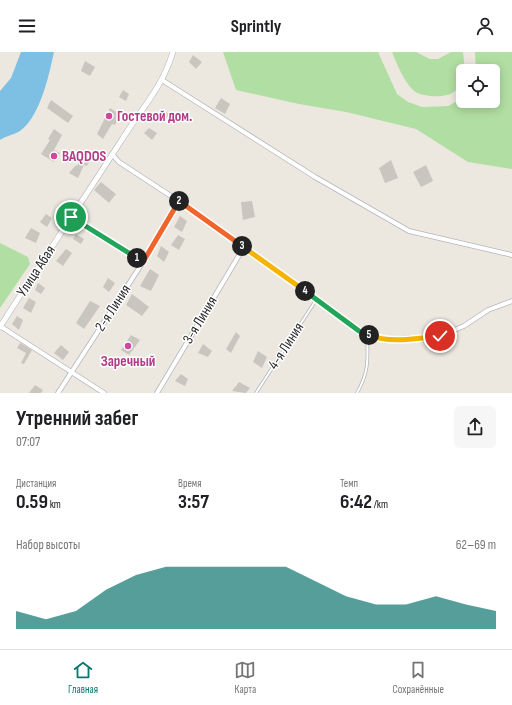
<!DOCTYPE html>
<html lang="ru">
<meta charset="utf-8">
<style>
:root{--surface:#fff;--page:#f6f6f6;--text:#202124;--muted:#757577;--line:#e0e0e0;--accent:#0f766e}
body{margin:0;font-family:"Sofia Sans Condensed",sans-serif;background:var(--page);color:var(--text);height:100vh;display:flex;flex-direction:column;font-size:15px;white-space:nowrap}
*{box-sizing:border-box;margin:0}
p{font-size:13px;color:var(--muted)}
.icon{flex:none;width:22px;height:22px;fill:none;stroke:currentColor;stroke-width:2;stroke-linecap:round;stroke-linejoin:round}
.map{position:relative;height:341px;overflow:hidden}
.sheet{display:flex;flex-direction:column;background:var(--surface);flex:1}
.sheet>*{flex:none}
.tools{position:absolute;left:456px;top:12px;display:grid;gap:8px}
.tools a{display:grid;place-items:center;width:44px;height:44px;border-radius:6px;background:var(--surface);box-shadow:0 2px 10px #0003;font-size:20px}
.pin{position:absolute;display:grid;place-items:center;width:34px;height:34px;color:#fff;margin:-17px;border:2px solid #fff;border-radius:50%;box-shadow:0 1px 4px #0007}
.km{position:absolute;width:20px;height:20px;margin:-10px;border-radius:50%;background:#222;color:#fff;font-size:11px;line-height:20px;text-align:center}
.round{display:grid;place-items:center;flex:none;width:42px;height:42px;border-radius:6px;background:var(--page)}
.head{display:flex;align-items:center;justify-content:space-between;height:68px;padding:0 16px}
h1{font-size:22px;font-weight:700;line-height:30px}
.metrics{display:grid;grid-template-columns:repeat(3,1fr);gap:6px;height:68px;padding:4px 16px}
.metrics div{display:grid;align-content:center}
.metrics b{font-size:20px;font-weight:700}
.metrics small{font-size:11px;font-weight:400}
.metrics p{font-size:11px}
.chart{height:112px;padding:8px 16px}
.chart p{display:flex;justify-content:space-between}
.chart svg{width:100%;height:72px;margin-top:4px;fill:var(--accent);opacity:.7}
header{display:flex;justify-content:space-between;align-items:center;height:52px;padding:0 16px;background:var(--surface);font-size:18px;font-weight:700}
.dock{display:flex;justify-content:space-around;align-items:center;height:56px;border-top:1px solid var(--line);background:var(--surface);font-size:11px;color:var(--muted)}
.dock a{display:grid;justify-items:center;gap:2px}
.dock .active{color:var(--accent)}
.map>svg:first-child{display:block}
.green{fill:#b1dea2}
.water{fill:#7ebfe4}
.building{fill:#c8c6be}
.lines{fill:none;stroke-linecap:round;stroke-linejoin:round}
.service-casing{stroke:#b3b5be;stroke-width:3.5}
.minor-casing{stroke:#b3b5be;stroke-width:5.5}
.tertiary-casing{stroke:#b3b5be;stroke-width:6}
.service{stroke:#fff;stroke-width:2}
.minor{stroke:#fff;stroke-width:4}
.tertiary{stroke:#fff;stroke-width:5}
.split-1-casing{stroke:#fff;stroke-width:8}
.split-2-casing{stroke:#fff;stroke-width:8}
.split-3-casing{stroke:#fff;stroke-width:8}
.split-4-casing{stroke:#fff;stroke-width:8}
.split-5-casing{stroke:#fff;stroke-width:8}
.split-6-casing{stroke:#fff;stroke-width:8}
.split-1{stroke:#22a559;stroke-width:5}
.split-2{stroke:#f0652b;stroke-width:5}
.split-3{stroke:#f0652b;stroke-width:5}
.split-4{stroke:#f5b400;stroke-width:5}
.split-5{stroke:#22a559;stroke-width:5}
.split-6{stroke:#f5b400;stroke-width:5}
.hotel-dot{fill:#d1479c;stroke:#fff;stroke-width:1.5}
.labels{text-anchor:middle;dominant-baseline:central;stroke-width:3;stroke-linejoin:round;paint-order:stroke}
.hotel-label{font-size:15px;font-weight:bold;fill:#b23c85;stroke:#fff;text-anchor:start}
.street-label{font-size:15px;fill:#2c2c2c;stroke:#fff}
</style>
<header><svg class="icon" aria-label="menu" viewBox="0 0 24 24"><path d="M4 6h16M4 12h16M4 18h16"/></svg>Sprintly<svg class="icon" aria-label="person" viewBox="0 0 24 24"><circle cx="12" cy="8" r="4"/><path d="M4 21q1-7 8-7t8 7"/></svg></header>
<div class="map">
<svg width="512" height="341" viewBox="0 0 512 341">
<rect width="100%" height="100%" fill="#ece8e0"/>
<g class="green">
<polygon points="223,0 378,0 397,42 408,50 422,55 448,54 463,46 463,49 493,49 493,19 476,19 475,0 512,0 512,117 468,110 416,77 346,60 299,52 236,38"/>
<path d="M392,0h24l14,7h8l13,-7h12l2,19h-2c0,21 -14,27 -33,25 -6,-1 -13,-2 -17,-6 -10,-10 -16,-26 -21,-38z"/>
<polygon points="0,191 28,205 30,212 0,256"/>
</g>
<path class="water" d="M21,0h33c-5,23 -14,65 -34,79 -6,4 -15,5 -20,9v-49l11,-13z"/>
<g class="building">
<polygon points="193,3 202,10 196,17 189,10"/>
<polygon points="85,9 95,15 90,24 81,19"/>
<polygon points="123,38 129,42 126,49 119,45"/>
<polygon points="221,46 230,52 225,62 215,56"/>
<polygon points="51,48 73,64 68,71 47,56"/>
<polygon points="110,56 120,62 115,73 112,72 103,87 97,82"/>
<polygon points="163,58 169,62 164,71 156,67"/>
<polygon points="149,76 157,81 152,88 144,81"/>
<polygon points="54,77 62,83 54,98 60,101 54,110 41,102 50,88 48,87"/>
<polygon points="85,101 92,105 87,114 84,113 78,126 69,121 76,113 77,114"/>
<polygon points="391,108 398,126 385,131 379,116"/>
<polygon points="426,113 433,129 421,135 413,120"/>
<polygon points="101,130 116,142 109,151 94,138"/>
<polygon points="252,149 255,165 243,168 241,150"/>
<polygon points="46,162 52,166 47,175 40,170"/>
<polygon points="180,164 187,169 182,180 174,175"/>
<polygon points="31,176 40,181 36,191 25,186"/>
<polygon points="76,182 84,187 81,192 73,187"/>
<polygon points="178,183 185,187 179,198 171,193"/>
<polygon points="161,194 169,200 164,210 157,204"/>
<polygon points="66,197 72,201 63,214 56,209"/>
<polygon points="150,217 159,223 151,239 140,234"/>
<polygon points="108,226 115,231 109,240 103,235"/>
<polygon points="38,231 45,236 41,242 35,238"/>
<polygon points="132,242 149,255 142,264 126,253"/>
<polygon points="29,246 36,250 31,261 23,256"/>
<polygon points="90,249 100,254 84,277 76,271"/>
<polygon points="17,264 23,268 19,278 12,272"/>
<polygon points="236,280 240,284 231,301 226,297"/>
<polygon points="131,283 140,288 129,303 121,298"/>
<polygon points="20,291 32,298 24,312 21,311 26,301 17,296"/>
<polygon points="203,292 212,299 208,305 198,301"/>
<polygon points="61,293 69,300 63,308 54,301"/>
<polygon points="258,299 267,305 262,316 253,310"/>
<polygon points="181,322 188,327 185,334 175,329"/>
<polygon points="239,330 250,336 246,341 232,339"/>
<polygon points="35,333 43,338 41,341 29,341"/>
</g>
<g class="lines">
<g class="service-casing">
<g id="service">
<polyline points="256,341 316,248"/>
<path d="M357,341c12,-21 11,-34 10,-58"/>
</g>
</g>
<g class="minor-casing">
<g id="minor">
<polyline points="162,28 315,125 409,179 512,203"/>
<polyline points="112,102 119,110 203,165 359,279 376,286 395,287 440,284 464,274 488,258 512,249"/>
<polyline points="71,165 143,210"/>
<polyline points="0,274 104,341"/>
<polyline points="58,341 143,210 178,149"/>
<polyline points="157,341 244,195"/>
</g>
</g>
<g class="tertiary-casing">
<path id="tertiary" d="M0,275c40,-63 81,-124 121,-186 20,-32 40,-51 52,-89"/>
</g>
<use href="#service" class="service"/>
<use href="#minor" class="minor"/>
<use href="#tertiary" class="tertiary"/>
</g>
<g class="lines">
<g class="split-1-casing">
<polyline id="split-1" points="71,165 137,206"/>
</g>
<g class="split-2-casing">
<polyline id="split-2" points="137,206 143,210 179,149"/>
</g>
<g class="split-3-casing">
<polyline id="split-3" points="179,149 242,194"/>
</g>
<g class="split-4-casing">
<polyline id="split-4" points="242,194 305,239"/>
</g>
<g class="split-5-casing">
<polyline id="split-5" points="305,239 359,279 369,283"/>
</g>
<g class="split-6-casing">
<path id="split-6" d="M369,283c21,9 49,3 71,1"/>
</g>
<use href="#split-1" class="split-1"/>
<use href="#split-2" class="split-2"/>
<use href="#split-3" class="split-3"/>
<use href="#split-4" class="split-4"/>
<use href="#split-5" class="split-5"/>
<use href="#split-6" class="split-6"/>
</g>
<g class="hotel-dot">
<circle cx="109" cy="64" r="4"/>
<circle cx="54" cy="104" r="4"/>
<circle cx="128" cy="294" r="4"/>
</g>
<g class="labels">
<g class="hotel-label">
<text x="117" y="64">Гостевой дом.</text>
<text x="62" y="104">BAQDOS</text>
<text x="128" y="309" text-anchor="middle">Заречный</text>
</g>
<g class="street-label">
<text transform="translate(36 219) rotate(-57)">Улица Абая</text>
<text transform="translate(113 256) rotate(-57)">2-я Линия</text>
<text transform="translate(200 268) rotate(-59)">3-я Линия</text>
<text transform="translate(286 294) rotate(-57)">4-я Линия</text>
</g>
</g>
</svg>
<div class="tools">
<a><svg class="icon" aria-label="locate" viewBox="0 0 24 24"><circle cx="12" cy="12" r="6"/><path d="M12 2v4M12 18v4M2 12h4M18 12h4"/></svg></a>
</div>
<div class="pin" style="left:71px;top:165px;background:#1e9e55"><svg class="icon" aria-label="arrive" viewBox="0 0 24 24"><path d="M6 21V4h12l-3 4 3 4H6"/></svg></div>
<div class="pin" style="left:440px;top:284px;background:#d93025"><svg class="icon" aria-label="check" viewBox="0 0 24 24"><path d="M5 12l5 5 9-10"/></svg></div>
<b class="km" style="left:137px;top:206px">1</b>
<b class="km" style="left:179px;top:149px">2</b>
<b class="km" style="left:242px;top:194px">3</b>
<b class="km" style="left:305px;top:239px">4</b>
<b class="km" style="left:369px;top:283px">5</b>
</div>
<section class="sheet">
<div class="head"><div><h1>Утренний забег</h1><p>07:07</p></div><a class="round"><svg class="icon" aria-label="share" viewBox="0 0 24 24"><path d="M12 15V3M7 8l5-5 5 5M5 13v7h14v-7"/></svg></a></div>
<div class="metrics">
<div><p>Дистанция</p><b>0.59<small> km</small></b></div>
<div><p>Время</p><b>3:57</b></div>
<div><p>Темп</p><b>6:42<small> /km</small></b></div>
</div>
<div class="chart"><p><span>Набор высоты</span>62–69 m</p>
<svg viewBox="0 0 160 44" preserveAspectRatio="none"><path d="M0 44V33L10 38L20 33L30 20L40 11L50 6L60 6L70 6L80 6L90 6L100 15L110 24L120 29L130 29L140 24L150 29L160 33V44z"/></svg>
</div>
</section>
<nav class="dock">
<a class="active"><svg class="icon" aria-label="home" viewBox="0 0 24 24"><path d="M3 11l9-7 9 7M6 9v11h12V9"/></svg>Главная</a>
<a><svg class="icon" aria-label="map" viewBox="0 0 24 24"><path d="M3 6l6-2 6 2 6-2v14l-6 2-6-2-6 2zM9 4v14M15 6v14"/></svg>Карта</a>
<a><svg class="icon" aria-label="saved" viewBox="0 0 24 24"><path d="M7 4h10v16l-5-4-5 4z"/></svg>Сохранённые</a>
</nav>
